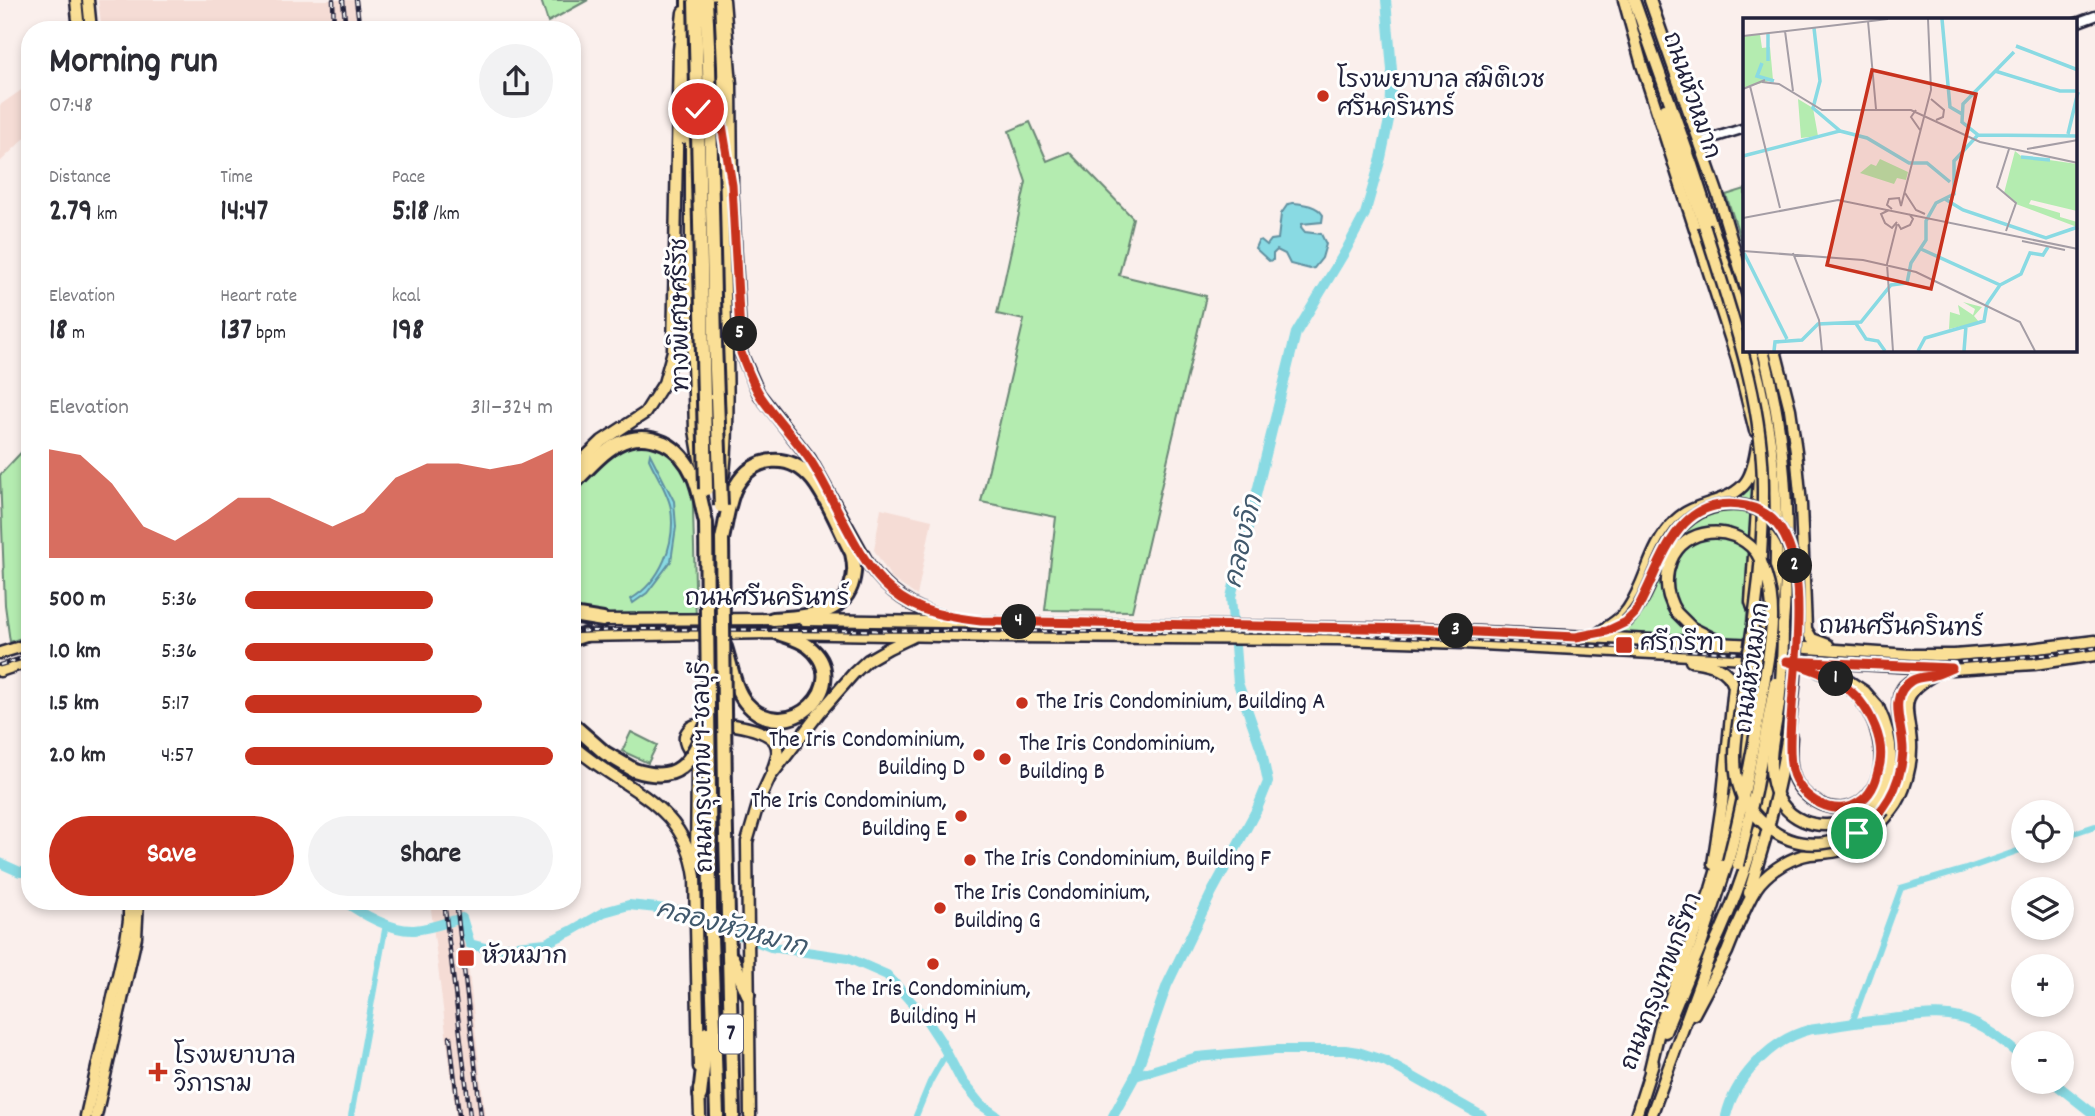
<!DOCTYPE html>
<meta charset="utf-8">
<style>
:root{--surface:#fff;--page:#f2f2f3;--text:#2b2b33;--muted:#7c7c81;--accent:#c8321e}
body{margin:0;font-family:Dekko,"Playpen Sans Thai",sans-serif;background:var(--page);color:var(--text);height:100vh;display:flex;flex-direction:column;font-size:26px;white-space:nowrap}
*{box-sizing:border-box;margin:0}
p{font-size:23px;color:var(--muted)}
.icon{flex:none;width:38px;height:38px;fill:none;stroke:currentColor;stroke-width:2;stroke-linecap:round;stroke-linejoin:round}
.map{position:relative;flex:1;overflow:hidden}
.drawer{position:absolute;left:21px;top:21px;width:560px;height:889px;display:flex;flex-direction:column;background:var(--surface);border-radius:28px;box-shadow:0 4px 10px #0003}
.drawer>*{flex:none}
.buttons{position:absolute;left:2011px;top:800px;display:grid;gap:14px}
.buttons a{display:grid;place-items:center;width:63px;height:63px;border-radius:50%;background:var(--surface);box-shadow:0 4px 10px #0003;font-size:35px}
.pin{position:absolute;display:grid;place-items:center;width:60px;height:60px;color:#fff;margin:-30px;border:4px solid #fff;border-radius:50%;box-shadow:0 2px 7px #0007}
.km{position:absolute;width:35px;height:35px;margin:-18px;border-radius:50%;background:#222;color:#fff;font-size:19px;line-height:35px;text-align:center}
.round{display:grid;place-items:center;flex:none;width:74px;height:74px;border-radius:37px;background:var(--page)}
.summary{display:flex;align-items:center;justify-content:space-between;height:119px;padding:0 28px}
h1{font-size:38px;font-weight:700;line-height:52px}
.figures{display:grid;grid-template-columns:repeat(3,1fr);gap:10px;height:119px;padding:7px 28px}
.figures div{display:grid;align-content:center}
.figures b{font-size:30px;font-weight:700}
.figures small{font-size:19px;font-weight:400}
.figures p{font-size:19px}
.chart{height:196px;padding:14px 28px}
.chart p{display:flex;justify-content:space-between}
.chart svg{width:100%;height:126px;margin-top:7px;fill:var(--accent);opacity:.7}
.button{display:flex;gap:14px;margin-top:auto;padding:14px 28px}
.button a{flex:1;height:80px;border-radius:42px;background:var(--accent);color:#fff;font-size:28px;font-weight:700;line-height:80px;text-align:center}
.button a+a{background:var(--page);color:var(--text)}
ul{padding:0 28px;list-style:none;font-size:23px}
li{display:grid;grid-template-columns:112px 84px 1fr;align-items:center;height:52px}
li i{height:18px;border-radius:9px;background:var(--accent)}
.map>svg:first-child{display:block}
.built{fill:#f5dcd5}
.green{fill:#b4ecb0;stroke:#6b8776;stroke-width:2}
.water{fill:#89dae3;stroke:#6090a0;stroke-width:2}
.lines{fill:none;stroke-linecap:round;stroke-linejoin:round}
.canal{stroke:#89dae3;stroke-width:6}
.river{stroke:#89dae3;stroke-width:10}
.minor-casing{stroke:#22223b;stroke-width:13}
.major-casing{stroke:#22223b;stroke-width:15}
.highway-casing{stroke:#22223b;stroke-width:18}
.minor{stroke:#fff;stroke-width:8}
.major{stroke:#fadf96;stroke-width:10}
.highway{stroke:#fadf96;stroke-width:12}
.rail-casing{stroke:#22223b;stroke-width:4.5}
.rail{stroke:#fff;stroke-width:2;stroke-dasharray:5;stroke-linecap:butt}
.major-bridge-casing{stroke:#22223b;stroke-width:15;stroke-linecap:butt}
.highway-bridge-casing{stroke:#22223b;stroke-width:18;stroke-linecap:butt}
.major-bridge{stroke:#fadf96;stroke-width:10}
.highway-bridge{stroke:#fadf96;stroke-width:12}
.route-casing{stroke:#fff;stroke-width:14}
.route{stroke:#c8321e;stroke-width:9}
.poi-dot{fill:#c8321e;stroke:#fff;stroke-width:2.5}
.labels{text-anchor:middle;dominant-baseline:central;stroke-width:6;stroke-linejoin:round;paint-order:stroke}
.shield{fill:#fff;stroke:#646476;stroke-width:2}
.shield-label{font-size:23px;font-weight:bold;fill:#22223b}
.poi-label{font-size:24px;fill:#22223b;stroke:#fff;text-anchor:start}
.street-label{font-size:24px;fill:#22223b;stroke:#fff}
.water-label{font-size:26px;font-style:italic;fill:#41596d;stroke:#fff}
.inset-river{fill:none;stroke:#89dae3;stroke-width:3.5}
.inset-road{fill:none;stroke:#a49da5;stroke-width:2}
.view{fill:#c8321e;fill-opacity:0.15;stroke:#c8321e;stroke-width:3.5}
.inset-edge{fill:none;stroke:#22223b;stroke-width:3.5}
</style>
<div class="map">
<svg width="2095" height="1116" viewBox="0 0 2095 1116">
<rect width="100%" height="100%" fill="#faefec"/>
<filter id="ink" filterUnits="userSpaceOnUse"><feTurbulence type="fractalNoise" baseFrequency=".0143" numOctaves="2"/><feDisplacementMap in="SourceGraphic" scale="14" xChannelSelector="R" yChannelSelector="G"/><feConvolveMatrix kernelMatrix="1 2 1 2 8 2 1 2 1" color-interpolation-filters="sRGB"/></filter>
<g filter="url(#ink)">
<g class="built">
<polygon points="98,0 358,0 362,30 102,30"/>
<polygon points="30,84 30,133 0,162 0,105"/>
<polygon points="881,508 932,520 917,596 892,579 874,550"/>
<polygon points="430,901 461,901 485,1116 456,1116"/>
</g>
<g class="green">
<polygon points="541,0 588,0 548,22"/>
<polygon points="1030,122 1047,161 1069,152 1133,218 1119,275 1206,296 1132,611 1045,610 1056,517 981,502 1024,320 997,314 1026,182 1009,131"/>
<polygon points="1745,189 1745,242 1742,243 1726,195"/>
<polygon points="656,440 692,473 696,621 572,615 572,485 611,447"/>
<polygon points="30,443 30,635 10,642 5,605 0,475"/>
<polygon points="1754,479 1753,530 1745,643 1612,633 1609,628 1620,622 1665,539 1741,493"/>
<polygon points="631,732 657,745 648,763 622,751"/>
</g>
<g class="water">
<path d="M1293,203c11,1 24,2 30,12l-1,7 -20,2 -1,3 4,5 16,2 5,10 -4,14 -8,10 -4,1 -20,-5 -5,-10 -8,-4 -4,4v6l-4,1 -14,-13 3,-7 3,-1 6,5 4,-5 7,-1 3,-25 7,-10z"/>
<path d="M650,454l24,47 2,26 -5,34 -24,32 -14,10 -2,-4c30,-18 45,-55 40,-90 -2,-15 -16,-36 -22,-50z"/>
</g>
<g class="lines">
<g class="canal">
<polyline points="2062,837 2095,826"/>
<polyline points="1852,1023 1901,888 1963,870 2023,849"/>
<polyline points="351,1116 386,924"/>
<polyline points="916,1116 930,1082 947,1052"/>
</g>
<g class="river">
<polyline points="0,863 20,872 30,872"/>
<path d="M344,901c18,13 47,30 70,29 16,-1 33,-8 48,-12l8,26 19,5 57,-6 25,-12 33,-19 25,-7 47,5 95,37 77,11 39,17 37,41 17,26 21,40 18,22 17,12"/>
<polyline points="1135,1076 1197,1057 1275,1050 1345,1050 1358,1052 1385,1061 1482,1116"/>
<polyline points="2053,1082 2095,1115"/>
<polyline points="1113,1116 1135,1076 1167,985 1212,892 1257,809 1268,782 1262,752 1238,683 1231,597 1296,333 1346,250 1365,214 1381,158 1390,115 1392,70 1386,0"/>
<path d="M1726,1116c8,-35 41,-72 76,-84 6,-3 14,-3 21,-4 22,-4 45,-7 68,-9 22,-2 48,-7 69,-1 25,7 44,24 63,40"/>
</g>
<g class="minor-casing">
<g id="minor">
<polyline points="2076,23 2095,16"/>
<polyline points="1700,142 1745,128"/>
</g>
</g>
<g class="major-casing">
<g id="major">
<polyline points="76,0 79,30"/>
<polyline points="88,0 91,30"/>
<path d="M724,0l7,85 1,100 9,168 18,41 51,65 59,106c19,27 43,44 75,52"/>
<polyline points="1624,0 1642,65 1737,359 1755,431"/>
<polyline points="1634,0 1692,165 1745,327"/>
<polyline points="1650,0 1718,195 1745,285"/>
<path d="M714,45c5,83 9,165 11,247 2,61 5,122 -1,182"/>
<polyline points="691,109 691,292 695,430 701,465"/>
<polyline points="1665,109 1704,225"/>
<path d="M1751,350c24,85 29,165 23,252"/>
<path d="M1763,350c24,91 28,181 20,274"/>
<polyline points="1775,350 1790,409 1796,451 1801,505 1806,629 1812,639 1828,645"/>
<polyline points="572,470 602,441 645,413 664,383 673,351 679,50 683,12"/>
<path d="M1759,478l-8,124c7,24 23,35 48,24l5,-11"/>
<polyline points="1676,612 1692,628 1718,641"/>
<polyline points="597,620 778,619"/>
<polyline points="804,620 1418,629 1778,646 1909,655 1954,655 2030,649 2095,641"/>
<path d="M1599,633c10,-8 22,-13 29,-24 20,-29 20,-61 48,-89 19,-19 54,-16 70,-38 7,-10 9,-24 11,-36"/>
<polyline points="578,636 778,633 999,637 1338,639 1464,643 1952,669 2034,664 2095,655"/>
<polyline points="0,653 30,644"/>
<path d="M1691,661c18,3 36,5 43,25l-12,118 -9,60"/>
<polyline points="0,671 30,661"/>
<polyline points="1844,678 1865,692 1878,707"/>
<path d="M1791,737c-1,14 -2,30 4,43 11,23 46,39 68,20 31,-28 17,-80 -8,-107 -11,-11 -24,-16 -37,-22"/>
<path d="M572,745c50,45 113,56 123,132l4,190"/>
<path d="M1884,810c9,-19 18,-37 19,-59 1,-27 -21,-68 22,-74"/>
<path d="M696,862l1,-96c-1,-12 -14,-18 -12,-30 1,-4 3,-6 6,-9 15,-9 74,-1 84,15 5,9 1,18 -2,27"/>
<polyline points="1749,893 1765,839"/>
<path d="M1735,931c8,-15 14,-35 25,-48 12,-14 32,-26 50,-29 9,-1 18,-1 27,-3 22,-7 41,-23 55,-41 13,-16 20,-45 19,-66 -2,-35 -16,-46 22,-69"/>
<path d="M1711,952c28,-57 47,-119 61,-181"/>
<polyline points="1694,1014 1727,952 1737,927"/>
<polyline points="1665,1032 1702,942 1728,862"/>
<path d="M1650,1069l11,-46 50,-134 12,-40 12,-55 12,-89 4,-14c9,-6 20,-3 30,-2l5,14 -11,50"/>
<polyline points="699,1089 700,1116"/>
<polyline points="86,1116 126,940 129,920 129,901"/>
<polyline points="96,1116 136,937 138,901"/>
<polyline points="750,1116 747,842 759,801 770,777 820,712 854,673 868,660 889,648 912,637"/>
<polyline points="1636,1116 1653,1063"/>
<polyline points="1651,1116 1712,949"/>
</g>
</g>
<g class="highway-casing">
<g id="highway">
<polyline points="717,0 721,56 727,96"/>
<polyline points="683,137 688,85 688,0"/>
<path d="M572,485c27,-27 51,-60 92,-42 13,6 24,20 29,32 7,15 9,33 13,48"/>
<path d="M722,539c4,-16 6,-38 14,-53 18,-31 54,-34 77,-6 16,20 27,51 39,73 3,13 3,21 -1,33 -11,31 -51,31 -78,33"/>
<polyline points="572,615 603,620"/>
<polyline points="572,639 585,635"/>
<path d="M725,647c6,18 9,42 21,56 42,47 110,-21 62,-57 -9,-7 -20,-9 -30,-13"/>
<polyline points="572,724 605,753 634,770"/>
<polyline points="709,794 710,908 717,1116"/>
<polyline points="725,794 733,1116"/>
<polyline points="732,958 748,994"/>
<polyline points="700,1095 707,1033"/>
</g>
</g>
<use href="#minor" class="minor"/>
<use href="#major" class="major"/>
<use href="#highway" class="highway"/>
<g class="rail-casing">
<g id="rail">
<polyline points="333,0 334,30"/>
<polyline points="343,0 346,30"/>
<polyline points="356,0 360,30"/>
<polyline points="572,632 640,629 1327,633 1949,663 2054,654 2095,648"/>
<polyline points="0,665 30,656"/>
<polyline points="444,901 470,1116"/>
<polyline points="456,901 481,1116"/>
<polyline points="450,1037 459,1116"/>
</g>
</g>
<use href="#rail" class="rail"/>
<g class="major-bridge-casing">
<g id="major-bridge">
<path d="M1704,225c27,88 60,175 59,268 0,37 -2,75 -7,111 -4,30 -9,60 -13,90 -5,32 -14,68 -2,99 3,10 11,19 18,26 37,39 92,29 125,-9"/>
<path d="M1676,612c-10,-16 -12,-33 -5,-51 13,-34 61,-38 84,-10 5,6 8,16 11,24 13,39 2,81 -4,121 -9,56 -20,111 -34,166"/>
<path d="M1626,622c32,-31 30,-85 73,-109 16,-9 39,-11 57,-4 20,9 34,34 39,55 3,19 2,39 2,58 1,74 -13,146 -32,217"/>
<path d="M1783,624c0,27 -1,53 -4,80 -3,24 -11,50 -7,74 15,89 162,44 106,-71"/>
<polyline points="1738,865 1755,792 1775,683"/>
</g>
</g>
<g class="highway-bridge-casing">
<g id="highway-bridge">
<polyline points="695,0 706,489"/>
<polyline points="706,0 709,67 715,342 721,506"/>
<polyline points="706,523 709,794"/>
<polyline points="722,539 725,794"/>
<path d="M634,770c46,15 56,-8 73,-45"/>
</g>
</g>
<use href="#major-bridge" class="major-bridge"/>
<use href="#highway-bridge" class="highway-bridge"/>
</g>
</g>
<g class="lines" filter="url(#ink)">
<g class="route-casing">
<path id="route" d="M698,109l15,-2 5,-6 14,84 9,168c6,15 11,30 20,44 15,22 34,41 49,63 25,38 48,104 82,131 26,22 56,26 89,30l437,8 158,8 31,-6 19,-9 9,-9c27,-45 38,-121 111,-107 90,18 33,205 46,264 7,29 45,51 70,30 12,-9 15,-23 18,-37 2,-13 0,-24 -5,-36 -18,-44 -48,-53 -89,-66l166,7c-7,3 -13,6 -20,8 -7,1 -15,1 -21,5 -25,16 -7,47 -8,70 -2,35 -18,62 -46,82"/>
</g>
<use href="#route" class="route"/>
</g>
<g class="poi-dot">
<circle cx="1323" cy="96" r="7"/>
<rect x="1615" y="636" width="18" height="18" rx="3.5"/>
<circle cx="1022" cy="703" r="7"/>
<circle cx="979" cy="755" r="7"/>
<circle cx="1005" cy="759" r="7"/>
<circle cx="961" cy="816" r="7"/>
<circle cx="970" cy="860" r="7"/>
<circle cx="940" cy="908" r="7"/>
<rect x="457" y="949" width="18" height="18" rx="3.5"/>
<circle cx="933" cy="964" r="7"/>
<path d="M154.5 1061.5h7v7h7v7h-7v7h-7v-7h-7v-7h7z"/>
</g>
<g class="labels">
<rect class="shield" x="719" y="1014.5" width="24" height="39" rx="5"/>
<g class="shield-label">
<text x="731" y="1034">7</text>
</g>
<g class="poi-label">
<text x="1337" y="82">โรงพยาบาล สมิติเวช<tspan x="1337" dy="28">ศรีนครินทร์</tspan></text>
<text x="1640" y="645">ศรีกรีฑา</text>
<text x="1036" y="703">The Iris Condominium, Building A</text>
<text x="965" y="741" text-anchor="end">The Iris Condominium,<tspan x="965" dy="28">Building D</tspan></text>
<text x="1019" y="745">The Iris Condominium,<tspan x="1019" dy="28">Building B</tspan></text>
<text x="947" y="802" text-anchor="end">The Iris Condominium,<tspan x="947" dy="28">Building E</tspan></text>
<text x="984" y="860">The Iris Condominium, Building F</text>
<text x="954" y="894">The Iris Condominium,<tspan x="954" dy="28">Building G</tspan></text>
<text x="482" y="958">หัวหมาก</text>
<text x="933" y="990" text-anchor="middle">The Iris Condominium,<tspan x="933" dy="28">Building H</tspan></text>
<text x="174" y="1058">โรงพยาบาล<tspan x="174" dy="28">วิภาราม</tspan></text>
</g>
<g class="street-label">
<text transform="translate(1690 96) rotate(71)">ถนนหัวหมาก</text>
<text transform="translate(682 315) rotate(-91)">ทางพิเศษศรีรัช</text>
<text x="767" y="600">ถนนศรีนครินทร์</text>
<text transform="translate(1901 629) rotate(1)">ถนนศรีนครินทร์</text>
<text transform="translate(1754 668) rotate(-82)">ถนนหัวหมาก</text>
<text transform="translate(705 767) rotate(-91)">ถนนกรุงเทพฯ-ชลบุรี</text>
<text transform="translate(1663 982) rotate(-69)">ถนนกรุงเทพกรีฑา</text>
</g>
<g class="water-label">
<text transform="translate(1245 542) rotate(-77)">คลองจิก</text>
<text transform="translate(731 930) rotate(15)">คลองหัวหมาก</text>
</g>
</g>
<g transform="translate(1743 18)">
<rect width="334" height="334" fill="#faefec"/>
<path d="M17,16l2,14 8,-1 3,33 -30,8v-52zM55,81l15,9 5,28 -17,2zM272,133l6,5 56,8v47l-46,-11 -2,4 31,9v4l17,5v5l-61,-23 -12,-11zM137,141l28,13 -2,8 -9,-2 -3,6 -34,-11 11,-9 5,2zM220,284l19,5 -8,9 5,6 -30,7 1,-17 10,3 -2,-10 15,10 2,-6z" fill="#b4ecb0"/>
<path class="inset-river" d="M199,1l8,88 12,7M25,16v27M273,28l62,24M19,45l-5,13 17,5M252,53l65,20h18M97,113l27,7 42,25h18l23,19M325,116l10,-42M235,117l100,1M0,138l97,-25 -27,-23 7,-27 -6,-53M278,139l29,3M202,181l18,11 83,28 32,-11M178,231l79,36M1,235l43,86M112,304l11,17 12,2 7,10M31,333l1,-9 27,-2 16,-16 43,-2 30,-37 16,-2 4,-20 15,-23v-19l10,-18 18,-9v-33l24,-26 -16,-13 1,-18 51,-52M175,333l7,-13 59,-17 3,-17 13,-19 21,-11 9,-21 13,2 5,-8M221,333l2,-25"/>
<path class="inset-road" d="M125,3l8,88M42,13l8,60M0,18l145,-17M19,64l17,2 43,26h89l69,32 98,21M7,68l30,122M0,71l22,-9M188,81l13,11 -1,7 -7,3M173,92l-5,7 9,13M284,131l51,-9M162,175l11,17 9,4M158,188l30,-116 -3,-71M149,191l-5,-4 2,-6 10,-1 2,8M146,192l-8,4 4,9 7,5 5,-6M0,200l95,-18 240,49M155,206l3,5 9,-4 3,-6 -4,-5M263,213l10,-28 -19,-16 12,-38M279,223l43,9M0,233l120,9 53,12 104,50 15,29M50,235l26,67 3,31M150,333l-6,-87 10,-40"/>
<path class="view" d="M129,52l104,24 -45,195 -104,-24z"/>
<rect width="334" height="334" class="inset-edge"/>
</g>
</svg>
<div class="buttons">
<a><svg class="icon" aria-label="locate" viewBox="0 0 24 24"><circle cx="12" cy="12" r="6"/><path d="M12 2v4M12 18v4M2 12h4M18 12h4"/></svg></a>
<a><svg class="icon" aria-label="layers" viewBox="0 0 24 24"><path d="M12 4l9 5-9 5-9-5zM3 14l9 5 9-5"/></svg></a>
<a>+</a>
<a>−</a>
</div>
<div class="pin" style="left:1857px;top:833px;background:#1e9e55"><svg class="icon" aria-label="arrive" viewBox="0 0 24 24"><path d="M6 21V4h12l-3 4 3 4H6"/></svg></div>
<div class="pin" style="left:698px;top:109px;background:#d93025"><svg class="icon" aria-label="check" viewBox="0 0 24 24"><path d="M5 12l5 5 9-10"/></svg></div>
<b class="km" style="left:1836px;top:679px">1</b>
<b class="km" style="left:1795px;top:566px">2</b>
<b class="km" style="left:1456px;top:631px">3</b>
<b class="km" style="left:1019px;top:622px">4</b>
<b class="km" style="left:740px;top:334px">5</b>
<section class="drawer">
<div class="summary"><div><h1>Morning run</h1><p>07:48</p></div><a class="round"><svg class="icon" aria-label="share" viewBox="0 0 24 24"><path d="M12 15V3M7 8l5-5 5 5M5 13v7h14v-7"/></svg></a></div>
<div class="figures">
<div><p>Distance</p><b>2.79<small> km</small></b></div>
<div><p>Time</p><b>14:47</b></div>
<div><p>Pace</p><b>5:18<small> /km</small></b></div>
</div>
<div class="figures">
<div><p>Elevation</p><b>18<small> m</small></b></div>
<div><p>Heart rate</p><b>137<small> bpm</small></b></div>
<div><p>kcal</p><b>198</b></div>
</div>
<div class="chart"><p><span>Elevation</span>311–324 m</p>
<svg viewBox="0 0 160 44" preserveAspectRatio="none"><path d="M0 44V6L10 8L20 18L30 33L40 38L50 31L60 23L70 23L80 28L90 33L100 28L110 16L120 11L130 11L140 13L150 11L160 6V44z"/></svg>
</div>
<ul>
<li><b>500 m</b>5:36<i style="width:61%"></i></li>
<li><b>1.0 km</b>5:36<i style="width:61%"></i></li>
<li><b>1.5 km</b>5:17<i style="width:77%"></i></li>
<li><b>2.0 km</b>4:57<i style="width:100%"></i></li>
</ul>
<div class="button"><a>Save</a><a>Share</a></div>
</section>
</div>
